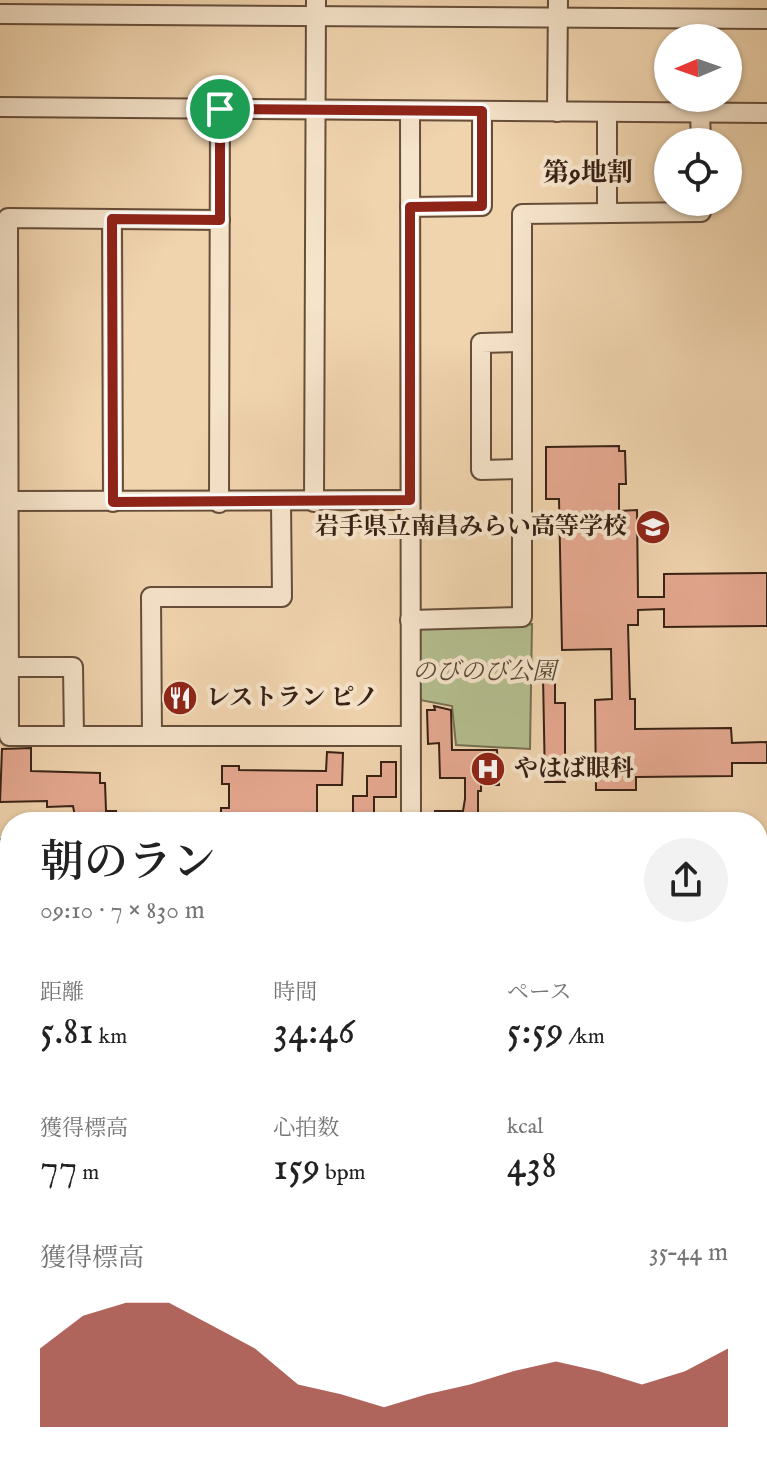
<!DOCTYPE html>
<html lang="ja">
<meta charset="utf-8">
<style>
:root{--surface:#fff;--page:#f2f2f2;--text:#222;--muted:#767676;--accent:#8f2418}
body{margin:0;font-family:"IM FELL English","Noto Serif JP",serif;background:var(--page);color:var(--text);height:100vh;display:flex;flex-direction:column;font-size:30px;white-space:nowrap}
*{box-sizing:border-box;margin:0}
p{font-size:26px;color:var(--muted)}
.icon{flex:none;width:44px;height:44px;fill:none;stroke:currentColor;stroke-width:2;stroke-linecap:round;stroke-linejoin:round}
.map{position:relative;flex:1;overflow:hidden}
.details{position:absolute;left:0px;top:812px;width:768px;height:650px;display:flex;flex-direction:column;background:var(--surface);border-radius:32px 32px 0 0;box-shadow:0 2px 6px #0004}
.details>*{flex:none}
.needle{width:52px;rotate:268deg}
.fabs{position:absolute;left:654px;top:24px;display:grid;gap:16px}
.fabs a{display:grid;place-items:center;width:88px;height:88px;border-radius:50%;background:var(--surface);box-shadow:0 2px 6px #0004;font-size:40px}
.pin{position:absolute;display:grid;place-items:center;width:68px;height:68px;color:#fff;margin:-34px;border:4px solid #fff;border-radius:50%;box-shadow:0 2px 8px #0007}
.round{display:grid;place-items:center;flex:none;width:84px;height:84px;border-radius:42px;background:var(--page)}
.headline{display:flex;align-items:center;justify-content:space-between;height:136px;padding:0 40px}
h1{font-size:44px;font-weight:600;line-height:60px}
.metrics{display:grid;grid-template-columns:repeat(3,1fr);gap:12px;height:136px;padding:8px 40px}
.metrics div{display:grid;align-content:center}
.metrics b{font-size:40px;font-weight:600}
.metrics small{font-size:22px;font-weight:400}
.metrics p{font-size:22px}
.chart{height:224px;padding:16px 40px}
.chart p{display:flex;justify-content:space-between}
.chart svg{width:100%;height:144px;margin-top:8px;fill:var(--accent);opacity:.7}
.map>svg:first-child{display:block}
.green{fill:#b4be8f;stroke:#767052;stroke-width:2}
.building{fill:#e5a890;stroke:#382115;stroke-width:2}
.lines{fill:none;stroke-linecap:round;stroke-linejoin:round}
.minor-casing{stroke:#664e3b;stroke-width:22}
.major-casing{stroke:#382115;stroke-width:26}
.minor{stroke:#f5e3ca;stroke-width:18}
.major{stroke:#e8ba77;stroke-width:22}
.route-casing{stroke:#fff;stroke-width:16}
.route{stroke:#8f2418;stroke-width:10}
.labels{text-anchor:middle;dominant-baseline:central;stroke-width:8;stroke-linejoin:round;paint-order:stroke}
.poi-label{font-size:24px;font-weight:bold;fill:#382115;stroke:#f5e3ca;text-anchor:start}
.park-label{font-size:24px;font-style:italic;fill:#574834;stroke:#f5e3ca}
.neighbourhood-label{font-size:26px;font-weight:bold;fill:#382115;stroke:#f5e3ca}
</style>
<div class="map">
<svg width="767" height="1461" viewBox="0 0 767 1461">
<rect width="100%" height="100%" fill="#f0d4ae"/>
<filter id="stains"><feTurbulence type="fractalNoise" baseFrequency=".0025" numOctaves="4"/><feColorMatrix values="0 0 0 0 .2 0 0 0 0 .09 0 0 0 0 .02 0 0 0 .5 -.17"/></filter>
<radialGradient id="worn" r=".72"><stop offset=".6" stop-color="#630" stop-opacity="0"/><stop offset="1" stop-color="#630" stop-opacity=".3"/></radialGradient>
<g class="green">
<polygon points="532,624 530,749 456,745 452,706 420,700 419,627"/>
<polygon points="538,1452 625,1452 625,1461 540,1461"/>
</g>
<g class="building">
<polygon points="619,446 619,451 625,451 626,484 619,484 619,511 637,510 638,597 664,597 664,574 767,573 767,626 664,627 664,609 638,610 638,625 628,625 630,699 635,699 635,729 731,728 732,743 767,742 767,763 732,763 732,776 636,777 636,790 596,790 595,700 612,699 611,649 562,650 559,499 546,499 546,447"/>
<polygon points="543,676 555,676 555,703 565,703 565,782 545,782"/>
<polygon points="434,706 451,710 452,750 497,750 499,785 481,785 481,791 478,791 478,822 435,822 435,811 463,811 465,799 465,778 440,778 439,743 428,744 427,710 435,710"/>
<polygon points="31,748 31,771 100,773 100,783 105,783 106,811 116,811 117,821 76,822 73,806 47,807 47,801 0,802 2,749"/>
<polygon points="327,752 343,753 342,785 317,785 317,822 221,822 221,808 229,808 229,784 222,784 222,766 239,766 239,770 326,771"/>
<polygon points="381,762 396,762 396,797 374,797 374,822 353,822 353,796 367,796 367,776 381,776"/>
</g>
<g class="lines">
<g class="minor-casing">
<g id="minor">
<polyline points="0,14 767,19"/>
<polyline points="0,107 767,113"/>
<polyline points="410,111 411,822"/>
<polyline points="557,112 558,0"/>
<polyline points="700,113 701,142"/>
<polyline points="410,207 482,206 482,111"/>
<polyline points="607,213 607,112"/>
<polyline points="112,219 113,502"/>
<polyline points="220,220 8,218 9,736 409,736"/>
<polyline points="522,342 481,343 481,470 522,469"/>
<polyline points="0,501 410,500"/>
<polyline points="314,502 316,0"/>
<polyline points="219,503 220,109"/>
<polyline points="410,620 522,617 522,214 701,212 701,202"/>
<polyline points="9,667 73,667 74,736"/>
<polyline points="152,736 151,597 282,597 281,502"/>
<polyline points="758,964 767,964"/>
<polyline points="758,1054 767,1054"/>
<polyline points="758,1148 767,1148"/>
<polyline points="0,1245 10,1245"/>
<polyline points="758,1246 767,1246"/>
<polyline points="758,1337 767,1337"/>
<polyline points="29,1452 30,1461"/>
<polyline points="106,1452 106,1461"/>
<polyline points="410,1452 410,1461"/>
<polyline points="534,1452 537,1461"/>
<polyline points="634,1461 634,1452"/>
</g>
</g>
<g class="major-casing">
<g id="major">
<polyline points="0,851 10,851"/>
<polyline points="758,852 767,853"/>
</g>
</g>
<use href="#minor" class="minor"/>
<use href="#major" class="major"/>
</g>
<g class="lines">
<g class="route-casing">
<polygon id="route" points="220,109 482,111 482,206 410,207 410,500 113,502 112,219 220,220"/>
</g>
<use href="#route" class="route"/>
</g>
<defs>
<g id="school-disc" transform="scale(1.8)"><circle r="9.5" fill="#8f2418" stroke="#f5e3ca"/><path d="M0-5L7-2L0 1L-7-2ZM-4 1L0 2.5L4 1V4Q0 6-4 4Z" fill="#fff"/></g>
<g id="restaurant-disc" transform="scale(1.8)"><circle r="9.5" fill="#8f2418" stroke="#f5e3ca"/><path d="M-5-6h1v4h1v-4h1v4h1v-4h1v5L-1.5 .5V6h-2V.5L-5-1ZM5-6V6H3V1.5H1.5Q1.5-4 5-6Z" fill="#fff"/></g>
<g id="hospital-disc" transform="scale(1.8)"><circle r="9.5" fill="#8f2418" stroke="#f5e3ca"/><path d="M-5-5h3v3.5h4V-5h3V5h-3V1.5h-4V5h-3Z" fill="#fff"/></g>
</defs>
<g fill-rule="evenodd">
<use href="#school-disc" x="653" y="527"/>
<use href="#restaurant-disc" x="180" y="698"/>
<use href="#hospital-disc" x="488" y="769"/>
</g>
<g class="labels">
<g class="poi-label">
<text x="627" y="527" text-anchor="end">岩手県立南昌みらい高等学校</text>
<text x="206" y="698">レストラン ピノ</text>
<text x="514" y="769">やはば眼科</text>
</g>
<g class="park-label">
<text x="484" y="672">のびのび公園</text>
</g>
<g class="neighbourhood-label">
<text x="588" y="173">第9地割</text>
</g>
</g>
<rect width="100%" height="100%" filter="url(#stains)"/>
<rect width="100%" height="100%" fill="url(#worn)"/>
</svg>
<div class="fabs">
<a><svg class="needle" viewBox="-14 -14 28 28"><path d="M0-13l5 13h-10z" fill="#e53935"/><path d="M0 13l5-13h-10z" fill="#767676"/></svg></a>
<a><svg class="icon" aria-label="locate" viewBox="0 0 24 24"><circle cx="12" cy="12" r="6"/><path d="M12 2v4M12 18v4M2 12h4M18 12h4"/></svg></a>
</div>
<div class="pin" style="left:220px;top:109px;background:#1e9e55"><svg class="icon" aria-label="arrive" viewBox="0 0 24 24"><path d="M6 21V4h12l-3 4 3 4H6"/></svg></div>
<section class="details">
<div class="headline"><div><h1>朝のラン</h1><p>09:10 · 7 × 830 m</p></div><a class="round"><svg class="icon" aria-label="share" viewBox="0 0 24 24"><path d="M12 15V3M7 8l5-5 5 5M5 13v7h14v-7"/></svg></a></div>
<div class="metrics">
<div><p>距離</p><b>5.81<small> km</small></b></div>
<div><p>時間</p><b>34:46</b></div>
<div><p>ペース</p><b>5:59<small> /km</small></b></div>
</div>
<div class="metrics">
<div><p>獲得標高</p><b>77<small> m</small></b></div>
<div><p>心拍数</p><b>159<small> bpm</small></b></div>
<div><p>kcal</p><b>438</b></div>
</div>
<div class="chart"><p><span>獲得標高</span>35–44 m</p>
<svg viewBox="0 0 160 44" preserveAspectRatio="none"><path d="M0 44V20L10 10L20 6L30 6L40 13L50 20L60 31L70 34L80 38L90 34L100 31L110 27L120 24L130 27L140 31L150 27L160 20V44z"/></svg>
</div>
</section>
</div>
